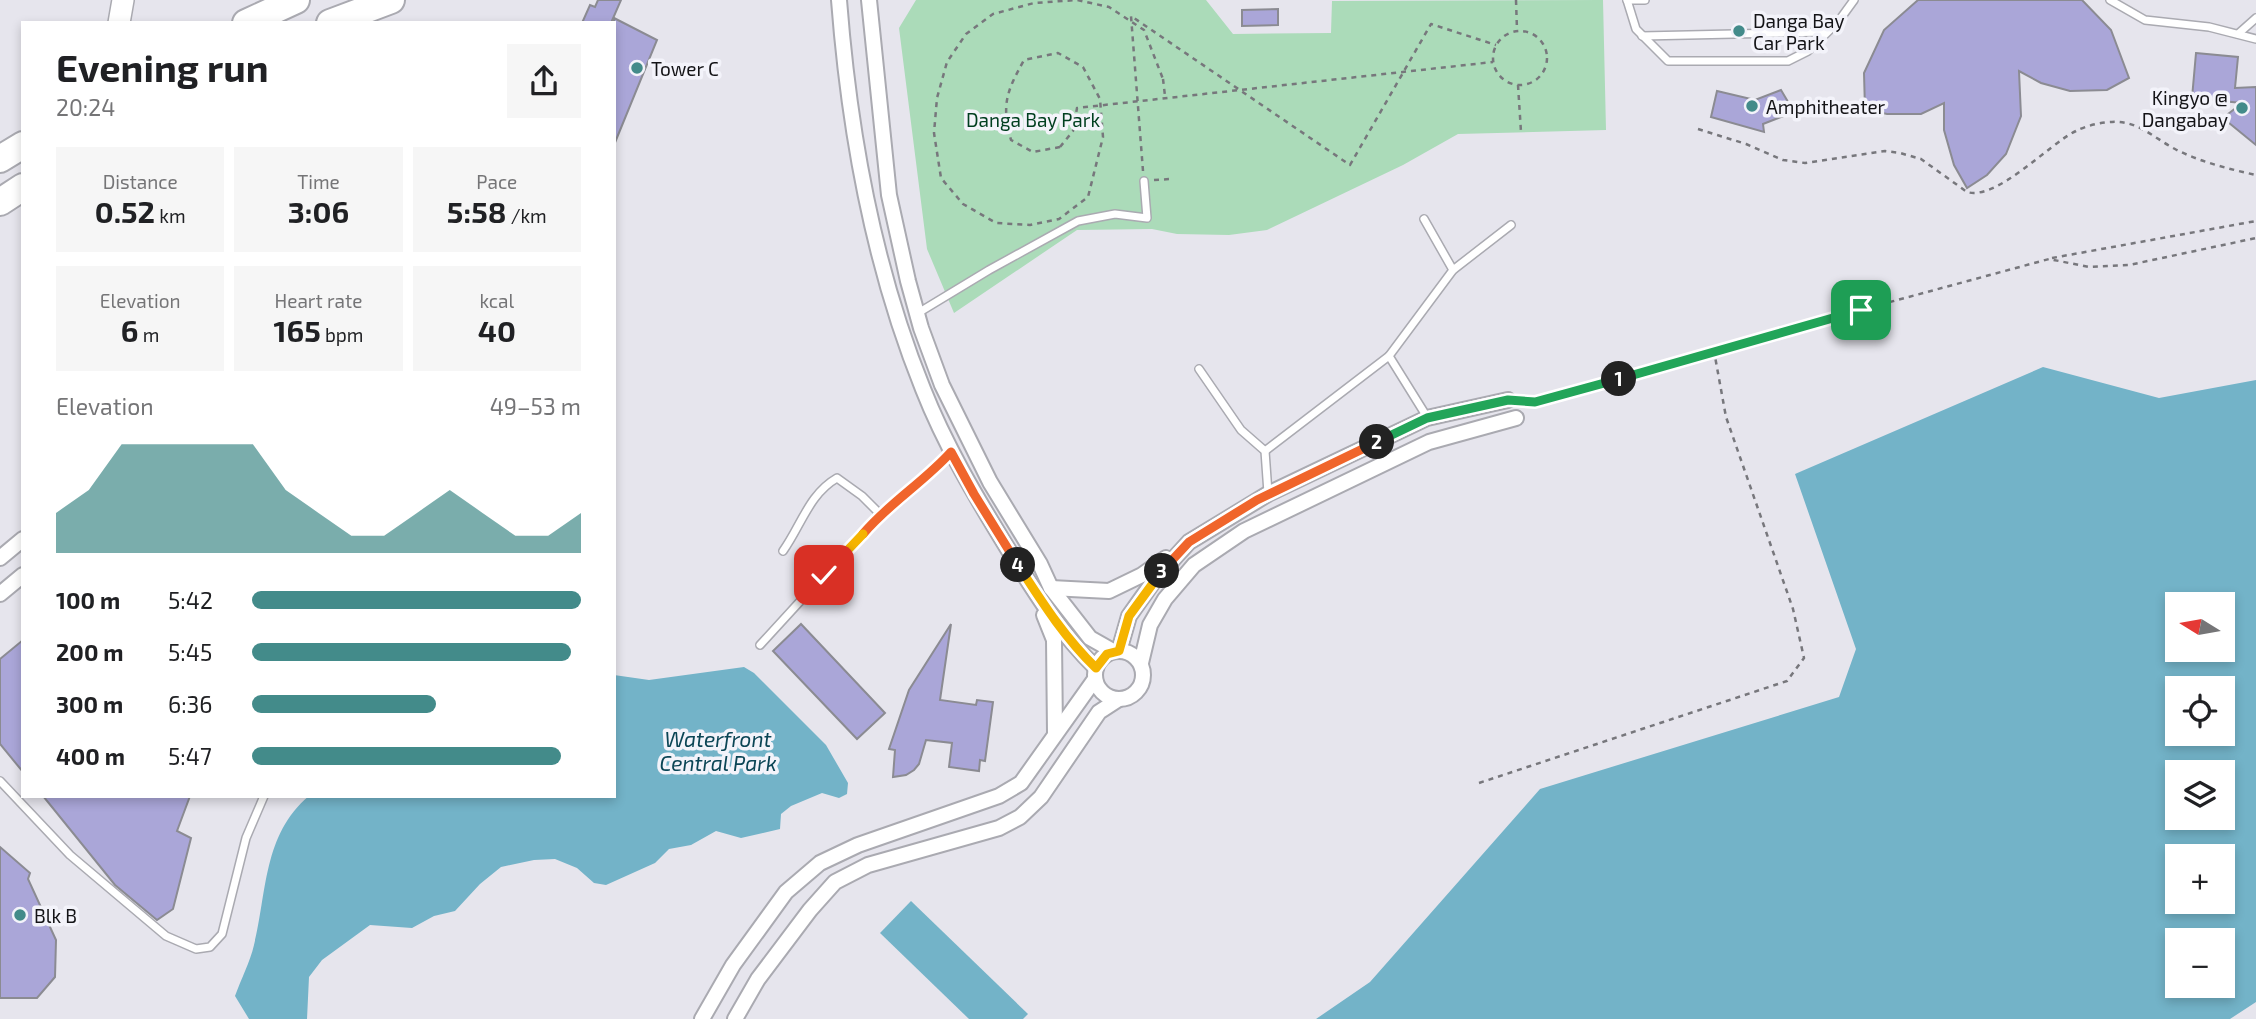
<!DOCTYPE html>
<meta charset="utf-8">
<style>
:root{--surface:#fff;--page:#f6f6f6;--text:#202124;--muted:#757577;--accent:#438b8a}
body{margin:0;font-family:"Exo 2",sans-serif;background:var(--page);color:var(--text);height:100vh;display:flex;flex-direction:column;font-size:26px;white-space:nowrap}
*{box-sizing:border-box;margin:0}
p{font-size:23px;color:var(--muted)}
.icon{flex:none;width:38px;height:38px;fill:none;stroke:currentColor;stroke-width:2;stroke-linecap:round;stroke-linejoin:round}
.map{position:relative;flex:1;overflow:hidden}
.details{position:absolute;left:21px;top:21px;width:595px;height:777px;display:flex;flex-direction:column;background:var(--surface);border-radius:0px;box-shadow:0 4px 10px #0003}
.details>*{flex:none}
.needle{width:46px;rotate:281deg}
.fabs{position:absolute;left:2165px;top:592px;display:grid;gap:14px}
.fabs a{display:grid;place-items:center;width:70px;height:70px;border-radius:0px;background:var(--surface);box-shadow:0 4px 10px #0003;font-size:35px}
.pin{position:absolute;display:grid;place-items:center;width:60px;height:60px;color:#fff;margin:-30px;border-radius:14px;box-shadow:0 4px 10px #0006}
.km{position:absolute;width:35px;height:35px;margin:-18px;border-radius:50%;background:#222;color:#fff;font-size:19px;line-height:35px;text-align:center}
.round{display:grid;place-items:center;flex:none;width:74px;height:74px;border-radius:0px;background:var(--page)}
.overview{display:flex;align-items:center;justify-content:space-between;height:119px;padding:0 35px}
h1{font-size:38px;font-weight:700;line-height:52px}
.metrics{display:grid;grid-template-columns:repeat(3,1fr);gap:10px;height:119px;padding:7px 35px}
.metrics div{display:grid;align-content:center;border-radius:0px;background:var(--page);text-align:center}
.metrics b{font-size:30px;font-weight:700}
.metrics small{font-size:19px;font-weight:400}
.metrics p{font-size:19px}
.chart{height:196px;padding:14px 35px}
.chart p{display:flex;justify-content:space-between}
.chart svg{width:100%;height:126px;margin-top:7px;fill:var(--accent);opacity:.7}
ul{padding:0 35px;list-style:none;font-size:23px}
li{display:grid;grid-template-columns:112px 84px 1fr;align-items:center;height:52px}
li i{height:18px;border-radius:9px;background:var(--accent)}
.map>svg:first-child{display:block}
.green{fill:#abdbb9}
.water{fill:#73b3c8;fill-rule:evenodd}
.building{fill:#aaa6d8;stroke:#8b8b92;stroke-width:2}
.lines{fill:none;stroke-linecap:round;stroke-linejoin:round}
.lane-casing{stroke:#aaaab1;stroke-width:10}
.street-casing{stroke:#aaaab1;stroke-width:18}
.secondary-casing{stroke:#aaaab1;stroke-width:24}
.highway-casing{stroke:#aaaab1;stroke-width:30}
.path{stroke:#77777c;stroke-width:2.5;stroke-dasharray:5 5;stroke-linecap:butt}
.lane{stroke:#fff;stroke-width:7}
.street{stroke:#fff;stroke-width:14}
.secondary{stroke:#fff;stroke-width:21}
.highway{stroke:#fff;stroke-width:26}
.path-bridge{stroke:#77777c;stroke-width:2.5;stroke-dasharray:5 5;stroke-linecap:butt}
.split-1-casing{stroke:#fff;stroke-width:14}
.split-2-casing{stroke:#fff;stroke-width:14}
.split-3-casing{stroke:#fff;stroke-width:14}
.split-4-casing{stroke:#fff;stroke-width:14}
.split-5-casing{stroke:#fff;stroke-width:14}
.split-6-casing{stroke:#fff;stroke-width:14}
.split-1{stroke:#22a559;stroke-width:9}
.split-2{stroke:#22a559;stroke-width:9}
.split-3{stroke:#f0652b;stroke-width:9}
.split-4{stroke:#f5b400;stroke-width:9}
.split-5{stroke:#f0652b;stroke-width:9}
.split-6{stroke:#f5b400;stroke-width:9}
.poi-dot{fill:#438b8a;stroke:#f3f3fa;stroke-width:2.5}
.labels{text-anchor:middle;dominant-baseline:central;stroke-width:7;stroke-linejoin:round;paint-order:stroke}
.poi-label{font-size:19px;fill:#141417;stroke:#f3f3fa;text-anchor:start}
.park-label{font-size:19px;fill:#003f1f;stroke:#f3f3fa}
.water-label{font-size:21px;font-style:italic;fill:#0b4555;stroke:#f3f3fa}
</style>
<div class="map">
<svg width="2256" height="1019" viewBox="0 0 2256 1019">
<rect width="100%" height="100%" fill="#e6e5ed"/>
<polygon class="green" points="916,0 1206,0 1233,34 1331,33 1332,1 1603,0 1606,130 1458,134 1403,165 1267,230 1229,235 1177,234 1152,229 1077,230 954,313 927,249 899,28"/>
<g class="water">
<path d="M2043,367l116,31 97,-18v622l-26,17h-914l54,-37 170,-193 299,-92 17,-48 -61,-175zM2177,604h45v45h-45zM2177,688h45v45h-45zM2177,772h45v45h-45zM2177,856h45v45h-45zM2177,940h45v45h-45z"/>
<path d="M744,667l10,6 72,72 22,38 -1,11 -8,4 -17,-5 -31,13 -10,8 -1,15 -39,9 -25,-7 -25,14 -22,4 -14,14 -49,22 -12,-2 -17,-15 -22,-9 -21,1 -33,7 -21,17 -25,27 -21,5 -22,12 -42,-3 -48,35 -13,17 -2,42h-58l-14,-23c6,-17 15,-34 19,-51 13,-52 9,-111 55,-149h305v-121l35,5z"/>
<polygon points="911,901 1028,1014 1023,1019 969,1019 880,933"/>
</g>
<g class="building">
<polygon points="598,0 621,0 611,23 582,23 590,5 595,7"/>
<polygon points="1918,0 2082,0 2111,30 2129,78 2107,90 2070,91 2041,83 2019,71 2021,116 2006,154 1987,175 1967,188 1954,165 1944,130 1944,103 1921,114 1887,114 1865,109 1864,73 1884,30"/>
<polygon points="1278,9 1278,25 1242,26 1242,10"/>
<polygon points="614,18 657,40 614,145"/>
<polygon points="2196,53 2238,57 2235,88 2256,87 2256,145 2223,118 2242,103 2192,98"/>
<polygon points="1781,90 1794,112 1763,124 1764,132 1711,117 1717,91 1755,100"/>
<polygon points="801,624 885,713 857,739 773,651"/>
<polygon points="951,624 940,700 976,705 977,700 993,702 985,761 980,760 979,771 949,767 952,743 926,740 919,764 914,770 906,775 893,777 895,750 889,749 909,690"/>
<polygon points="23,640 23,772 0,744 0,659"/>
<polygon points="43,796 190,796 177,831 191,838 173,909 157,920 115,885"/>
<polygon points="0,847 30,873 28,879 56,940 55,977 37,998 0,998"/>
</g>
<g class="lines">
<g class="lane-casing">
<g id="lane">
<polyline points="1627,0 1636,29 1668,61 1788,61 1808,51 1838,22 1854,0"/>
<polyline points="1627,0 1645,0"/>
<polyline points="2110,0 2145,20 2209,27 2256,39"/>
<polyline points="2238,34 2256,18"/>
<polyline points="1642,36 1826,32"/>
<polyline points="1424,219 1453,270"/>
<polyline points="918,313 989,270 1078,221 1115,214 1147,218 1144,181"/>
<polyline points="1389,356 1453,270 1511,225"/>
<polyline points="1199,369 1241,430 1265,451 1268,493"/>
<polyline points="1265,451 1389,356 1427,417"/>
<path d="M783,551c18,-25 26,-57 54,-73l25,18 18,18"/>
<polyline points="760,645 880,514 937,468 951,452"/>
<polyline points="0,781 70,855 166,936 196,949 210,947 222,934 246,838 264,796"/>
</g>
</g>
<g class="street-casing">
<g id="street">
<path d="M839,0c10,130 35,268 84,389 22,56 53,108 85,160 26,42 52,84 88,119"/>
<polyline points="869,0 889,195 908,281 921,328 942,385 990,482 1040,564 1051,588 1090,638 1113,651"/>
<polyline points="0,558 23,539"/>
<polyline points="1051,588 1109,591 1142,575 1166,558"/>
<polyline points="0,594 23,575"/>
<polyline points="1044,615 1054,640 1055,733"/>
<polyline points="1119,651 1129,616 1156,578 1189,542 1268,494 1427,418 1508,400"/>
<circle cx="1119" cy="675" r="24"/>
<polyline points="1141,663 1150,625 1165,599 1194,565 1244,531 1429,442 1516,418"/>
<polyline points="702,1019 733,965 786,892 820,863 858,845 999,796 1021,783 1095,679"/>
<polyline points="735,1019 758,979 810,910 835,882 868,865 999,828 1020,817 1041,797 1099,712 1119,699"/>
</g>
</g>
<g class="secondary-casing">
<polyline id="secondary" points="119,23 123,0"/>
</g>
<g class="highway-casing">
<g id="highway">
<polyline points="246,23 296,0"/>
<polyline points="330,23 391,0"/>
<polyline points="0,159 23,145"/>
<polyline points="0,202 23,187"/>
</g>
</g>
<g class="path">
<polyline points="1516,0 1517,30"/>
<circle cx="1520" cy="58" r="27"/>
<polyline points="1163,79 1165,96"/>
<polyline points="1518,85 1521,132"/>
<path d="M1698,129l48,15 37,16 22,3 80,-12 15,2 21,6 46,33c30,9 83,-49 109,-61 9,-5 26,-9 36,-9 25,-2 42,16 63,27 25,13 54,20 81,26"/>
<polyline points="1060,147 1073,131 1077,108 1493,62"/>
<polyline points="1143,171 1131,16 1350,165 1431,24 1496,45"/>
<polyline points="1154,180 1171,179"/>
<polyline points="2052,258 2256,221"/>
<polyline points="1523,402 1551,398 1768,335 2049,259 2089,267 2129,265 2256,238"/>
<polyline points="1479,783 1787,681 1804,658 1793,609 1726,417 1714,351"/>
</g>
<use href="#lane" class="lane"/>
<use href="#street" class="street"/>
<use href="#secondary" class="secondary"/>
<use href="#highway" class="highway"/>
<path class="path-bridge" d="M1060,147l-27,5 -22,-12c-10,-36 -4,-49 13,-80l34,-7 25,14 17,32 3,38 -15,60 -29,22 -29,6 -34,-2 -33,-19 -22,-26 -7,-45 3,-35 10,-36 19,-28 27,-20 41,-11 43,-3 32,7 35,23 19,49"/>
</g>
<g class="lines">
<g class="split-1-casing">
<polyline id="split-1" points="1619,379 1861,310"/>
</g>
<g class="split-2-casing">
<polyline id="split-2" points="1377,442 1427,418 1508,400 1535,402 1619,379"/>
</g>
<g class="split-3-casing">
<polyline id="split-3" points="1162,571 1189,542 1257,500 1377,442"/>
</g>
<g class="split-4-casing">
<path id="split-4" d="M1018,565c24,37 46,72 78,103l11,-14 12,-3 10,-35 33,-45"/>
</g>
<g class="split-5-casing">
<path id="split-5" d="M863,534c26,-31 61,-52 88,-82l23,42 44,71"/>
</g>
<g class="split-6-casing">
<polyline id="split-6" points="824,575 863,534"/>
</g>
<use href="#split-1" class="split-1"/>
<use href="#split-2" class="split-2"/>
<use href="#split-3" class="split-3"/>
<use href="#split-4" class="split-4"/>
<use href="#split-5" class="split-5"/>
<use href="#split-6" class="split-6"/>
</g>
<g class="poi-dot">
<circle cx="1739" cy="31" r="7"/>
<circle cx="637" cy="68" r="7"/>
<circle cx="1752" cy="106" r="7"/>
<circle cx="2242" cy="108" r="7"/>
<circle cx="20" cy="915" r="7"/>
</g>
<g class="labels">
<g class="poi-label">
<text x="1753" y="20">Danga Bay<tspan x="1753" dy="22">Car Park</tspan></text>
<text x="651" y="68">Tower C</text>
<text x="2228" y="97" text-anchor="end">Kingyo @<tspan x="2228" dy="22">Dangabay</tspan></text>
<text x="1766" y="106">Amphitheater</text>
<text x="34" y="915">Blk B</text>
</g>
<g class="park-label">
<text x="1033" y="119">Danga Bay Park</text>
</g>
<g class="water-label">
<text x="718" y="738">Waterfront<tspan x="718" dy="24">Central Park</tspan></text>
</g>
</g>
</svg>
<div class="fabs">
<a><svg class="needle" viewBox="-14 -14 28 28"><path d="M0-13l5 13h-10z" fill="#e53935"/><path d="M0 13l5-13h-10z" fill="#757577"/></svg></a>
<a><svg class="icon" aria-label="locate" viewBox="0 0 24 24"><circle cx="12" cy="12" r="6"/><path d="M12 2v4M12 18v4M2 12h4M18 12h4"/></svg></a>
<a><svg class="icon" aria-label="layers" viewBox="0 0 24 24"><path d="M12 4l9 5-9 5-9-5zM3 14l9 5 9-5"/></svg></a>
<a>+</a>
<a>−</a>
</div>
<div class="pin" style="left:1861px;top:310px;background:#1e9e55"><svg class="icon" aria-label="arrive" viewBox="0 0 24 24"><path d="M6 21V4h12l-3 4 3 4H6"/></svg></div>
<div class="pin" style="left:824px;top:575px;background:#d93025"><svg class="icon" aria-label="check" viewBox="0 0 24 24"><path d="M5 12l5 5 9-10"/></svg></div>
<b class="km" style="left:1619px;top:379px">1</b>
<b class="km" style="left:1377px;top:442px">2</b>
<b class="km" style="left:1162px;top:571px">3</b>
<b class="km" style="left:1018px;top:565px">4</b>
<section class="details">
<div class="overview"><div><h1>Evening run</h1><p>20:24</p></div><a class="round"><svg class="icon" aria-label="share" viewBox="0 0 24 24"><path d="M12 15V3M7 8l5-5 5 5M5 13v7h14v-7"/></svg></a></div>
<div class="metrics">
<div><p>Distance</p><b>0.52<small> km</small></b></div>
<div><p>Time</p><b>3:06</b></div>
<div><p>Pace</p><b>5:58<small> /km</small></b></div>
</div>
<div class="metrics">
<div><p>Elevation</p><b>6<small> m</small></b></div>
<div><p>Heart rate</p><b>165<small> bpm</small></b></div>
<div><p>kcal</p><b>40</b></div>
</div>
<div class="chart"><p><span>Elevation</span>49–53 m</p>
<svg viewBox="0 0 160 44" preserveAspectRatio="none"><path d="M0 44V30L10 22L20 6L30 6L40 6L50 6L60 6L70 22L80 30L90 38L100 38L110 30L120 22L130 30L140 38L150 38L160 30V44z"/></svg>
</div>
<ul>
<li><b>100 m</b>5:42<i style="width:100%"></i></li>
<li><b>200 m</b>5:45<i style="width:97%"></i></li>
<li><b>300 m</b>6:36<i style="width:56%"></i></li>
<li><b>400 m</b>5:47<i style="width:94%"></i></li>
</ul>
</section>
</div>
